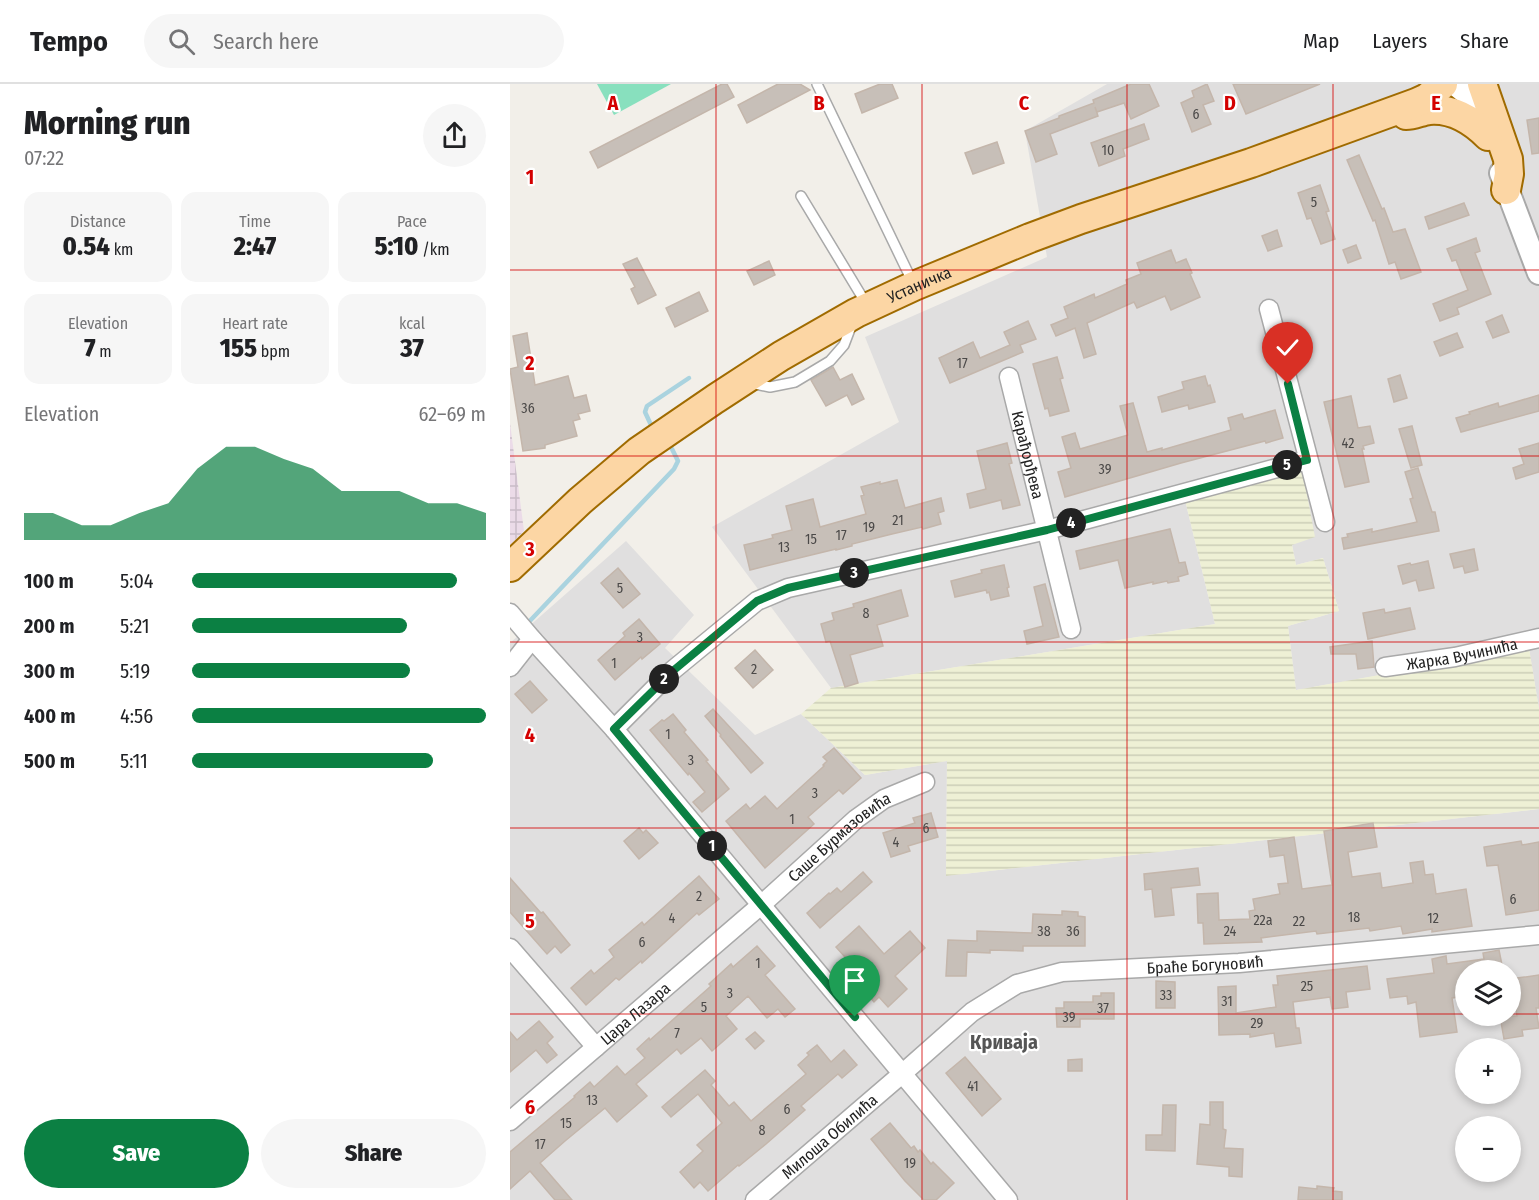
<!DOCTYPE html>
<meta charset="utf-8">
<style>
:root{--surface:#fff;--page:#f6f6f6;--text:#202124;--muted:#757577;--line:#e0e0e0;--accent:#0b8043}
body{margin:0;font-family:"Fira Sans Condensed",sans-serif;background:var(--page);color:var(--text);height:100vh;display:flex;flex-direction:column;font-size:22px;white-space:nowrap}
*{box-sizing:border-box;margin:0}
p{font-size:20px;color:var(--muted)}
.icon{flex:none;width:33px;height:33px;fill:none;stroke:currentColor;stroke-width:2;stroke-linecap:round;stroke-linejoin:round}
.map{position:relative;flex:1;overflow:hidden}
.side{display:flex;flex-direction:column;background:var(--surface);width:510px}
.side>*{flex:none}
.buttons{position:absolute;left:945px;top:876px;display:grid;gap:12px}
.buttons a{display:grid;place-items:center;width:66px;height:66px;border-radius:50%;background:var(--surface);box-shadow:0 3px 9px #0003;font-size:30px}
.pin{position:absolute;display:grid;place-items:center;width:51px;height:51px;color:#fff;margin:-62px -26px;border-radius:50% 50% 50% 0;rotate:-45deg;box-shadow:0 0 6px #0007}
.pin .icon{rotate:45deg}
.km{position:absolute;width:30px;height:30px;margin:-15px;border-radius:50%;background:#222;color:#fff;font-size:16px;line-height:30px;text-align:center}
.round{display:grid;place-items:center;flex:none;width:63px;height:63px;border-radius:32px;background:var(--page)}
.overview{display:flex;align-items:center;justify-content:space-between;height:102px;padding:0 24px}
h1{font-size:33px;font-weight:800;line-height:45px}
.figures{display:grid;grid-template-columns:repeat(3,1fr);gap:9px;height:102px;padding:6px 24px}
.figures div{display:grid;align-content:center;border-radius:15px;background:var(--page);text-align:center}
.figures b{font-size:26px;font-weight:800}
.figures small{font-size:16px;font-weight:400}
.figures p{font-size:16px}
.chart{height:168px;padding:12px 24px}
.chart p{display:flex;justify-content:space-between}
.chart svg{width:100%;height:108px;margin-top:6px;fill:var(--accent);opacity:.7}
.cta{display:flex;gap:12px;margin-top:auto;padding:12px 24px}
.cta a{flex:1;height:69px;border-radius:36px;background:var(--accent);color:#fff;font-size:24px;font-weight:800;line-height:69px;text-align:center}
.cta a+a{background:var(--page);color:var(--text)}
ul{padding:0 24px;list-style:none;font-size:20px}
li{display:grid;grid-template-columns:96px 72px 1fr;align-items:center;height:45px}
li i{height:15px;border-radius:8px;background:var(--accent)}
header{display:flex;align-items:center;gap:36px;box-sizing:border-box;height:84px;padding:0 30px;background:var(--surface);border-bottom:2px solid var(--line)}
header strong{font-size:28px}
nav{display:flex;gap:33px;margin-inline-start:auto;font-size:21px}
.search{width:420px;height:54px;background:var(--page);display:flex;align-items:center;gap:15px;box-sizing:border-box;padding:0 21px;border-radius:33px;color:var(--muted);font-size:22px}
main{display:flex;flex:1;min-height:0}
.map>svg:first-child{display:block}
.residential{fill:#e0dfdf;fill-rule:evenodd}
.industrial{fill:url(#industrial-grid)}
.farmland{fill:url(#farmland-rules)}
.pitch{fill:#88e0be}
.lines{fill:none;stroke-linecap:round;stroke-linejoin:round}
.stream{stroke:#aad3df;stroke-width:4.5}
.building{fill:#c7bfb8;stroke:#c4b6ab;stroke-width:1.5}
.service-casing{stroke:#a9a9a9;stroke-width:12}
.minor-casing{stroke:#a9a9a9;stroke-width:21}
.tertiary-casing{stroke:#a9a9a9;stroke-width:26}
.primary-casing{stroke:#a06b00;stroke-width:32}
.service{stroke:#fff;stroke-width:9}
.minor{stroke:#fff;stroke-width:18}
.tertiary{stroke:#fff;stroke-width:22}
.primary{stroke:#fcd6a4;stroke-width:28}
.route-casing{stroke:#fff;stroke-width:12}
.route{stroke:#0b8043;stroke-width:8}
.grid{fill:none;stroke:#d40000;stroke-width:1.5;stroke-opacity:0.55}
.labels{text-anchor:middle;dominant-baseline:central;stroke-width:4.5;stroke-linejoin:round;paint-order:stroke}
.number-label{font-size:14px;fill:#4b4948}
.street-label{font-size:16px;fill:#222;stroke:#fff}
.quarter-label{font-size:20px;font-weight:bold;fill:#555;stroke:#fff}
.grid-label{font-size:20px;text-anchor:middle;font-weight:bold;fill:#d40000;stroke:#fff;stroke-width:4.5;stroke-linejoin:round;paint-order:stroke}
</style>
<header>
<strong>Tempo</strong>
<div class="search"><svg class="icon" aria-label="search" viewBox="0 0 24 24"><circle cx="10" cy="10" r="6"/><path d="M15 15l6 6"/></svg>Search here</div>
<nav><a>Map</a><a>Layers</a><a>Share</a></nav>
</header>
<main>
<section class="side">
<div class="overview"><div><h1>Morning run</h1><p>07:22</p></div><a class="round"><svg class="icon" aria-label="share" viewBox="0 0 24 24"><path d="M12 15V3M7 8l5-5 5 5M5 13v7h14v-7"/></svg></a></div>
<div class="figures">
<div><p>Distance</p><b>0.54<small> km</small></b></div>
<div><p>Time</p><b>2:47</b></div>
<div><p>Pace</p><b>5:10<small> /km</small></b></div>
</div>
<div class="figures">
<div><p>Elevation</p><b>7<small> m</small></b></div>
<div><p>Heart rate</p><b>155<small> bpm</small></b></div>
<div><p>kcal</p><b>37</b></div>
</div>
<div class="chart"><p><span>Elevation</span>62–69 m</p>
<svg viewBox="0 0 160 44" preserveAspectRatio="none"><path d="M0 44V33L10 33L20 38L30 38L40 33L50 29L60 15L70 6L80 6L90 11L100 15L110 24L120 24L130 24L140 29L150 29L160 33V44z"/></svg>
</div>
<ul>
<li><b>100 m</b>5:04<i style="width:90%"></i></li>
<li><b>200 m</b>5:21<i style="width:73%"></i></li>
<li><b>300 m</b>5:19<i style="width:74%"></i></li>
<li><b>400 m</b>4:56<i style="width:100%"></i></li>
<li><b>500 m</b>5:11<i style="width:82%"></i></li>
</ul>
<div class="cta"><a>Save</a><a>Share</a></div>
</section>
<div class="map">
<svg width="1029" height="1116" viewBox="0 0 1029 1116">
<defs>
<pattern id="industrial-grid" width="8" height="8" patternUnits="userSpaceOnUse" patternTransform="scale(1.5)"><rect width="8" height="8" fill="#ebdbe8"/><path d="M0 4h8M4 0v8" fill="none" stroke="#c9bcc7"/></pattern>
<pattern id="farmland-rules" width="6" height="5" patternUnits="userSpaceOnUse" patternTransform="scale(1.5)"><rect width="6" height="5" fill="#eef0d5"/><path d="M0 2.5h6" fill="none" stroke="#ccceb7"/></pattern>
</defs>
<rect width="100%" height="100%" fill="#f2efe9"/>
<g class="residential">
<polygon points="597,0 1029,0 1029,625 1019,565 786,606 778,542 829,527 813,474 786,481 782,460 675,416 705,540 321,604 202,443 389,338 355,253 537,173 515,47"/>
<path d="M116,457l68,74 -29,33 90,87 46,-21 64,61 82,-14 -1,115 593,-67v391h-1029v-557zM956,886h44v46h-44zM956,964h44v46h-44zM956,1042h44v46h-44z"/>
</g>
<polygon class="industrial" points="0,339 14,447 0,461"/>
<polygon class="farmland" points="792,384 805,453 782,461 786,481 813,474 829,527 778,542 786,606 1019,564 1029,625 1029,725 436,792 437,677 355,691 291,630 321,604 705,540 675,416"/>
<polygon class="pitch" points="87,0 161,0 104,31"/>
<g class="lines">
<g class="stream">
<polyline points="141,341 135,328 137,322 179,294"/>
<polyline points="16,541 164,385 168,377 162,365"/>
</g>
</g>
<g class="building">
<polygon points="212,0 217,0 224,13 88,84 80,68"/>
<polygon points="268,0 290,0 300,6 237,39 228,21"/>
<polygon points="370,0 382,0 388,14 352,29 345,10"/>
<polygon points="621,0 639,0 649,22 621,35 614,19 587,28 585,23 588,32 540,50 547,70 526,78 515,47 549,34 549,32 584,19 583,16"/>
<polygon points="697,0 704,17 693,21 701,40 682,48 671,19 684,13 682,7"/>
<polygon points="723,0 810,0 736,30"/>
<polygon points="1029,34 1029,69 1022,70 1017,36"/>
<polygon points="634,40 639,55 613,65 615,72 589,82 581,59"/>
<polygon points="487,58 494,79 463,90 455,69"/>
<polygon points="849,71 872,125 874,124 883,148 895,145 911,188 891,195 885,178 879,180 865,136 863,137 837,76"/>
<polygon points="810,101 819,127 816,128 825,155 811,160 801,134 797,135 788,109"/>
<polygon points="954,119 959,131 919,145 915,133"/>
<polygon points="767,146 772,162 758,167 752,152"/>
<polygon points="966,154 970,167 965,169 981,210 947,224 949,230 930,237 923,220 958,206 946,176 942,177 937,165"/>
<polygon points="846,161 851,174 838,179 833,166"/>
<polygon points="661,166 666,179 676,175 682,189 680,190 690,213 661,226 655,212 627,224 624,218 577,239 586,270 574,274 565,244 546,252 541,241 558,234 554,223 584,210 585,214 617,200 616,196 631,190 627,179"/>
<polygon points="127,174 146,211 128,220 121,205 125,203 113,180"/>
<polygon points="259,177 265,191 244,201 237,187"/>
<polygon points="189,208 198,227 165,243 156,224"/>
<polygon points="992,231 999,248 983,254 976,238"/>
<polygon points="518,237 526,255 510,261 513,268 440,299 429,274 463,258 470,274 500,261 494,248"/>
<polygon points="17,249 25,301 58,292 64,314 76,311 80,327 68,330 70,335 63,337 67,352 35,361 35,364 13,367 0,285 8,283 3,252"/>
<polygon points="947,249 953,263 930,272 924,258"/>
<polygon points="547,273 553,294 550,295 559,327 540,332 538,324 535,325 523,280"/>
<polygon points="323,283 330,296 342,290 354,315 342,321 337,311 316,322 301,296"/>
<polygon points="890,291 897,314 884,318 878,295"/>
<polygon points="695,292 698,302 700,301 705,318 679,325 678,321 652,328 648,313 674,305 672,298"/>
<polygon points="1029,311 1029,327 951,348 946,334 960,330 959,328 988,319 989,323"/>
<polygon points="841,312 848,344 860,342 864,359 853,362 854,365 852,365 859,398 835,403 814,318"/>
<polygon points="623,319 637,368 652,364 652,366 721,346 718,334 732,330 734,335 765,326 773,354 756,359 755,357 671,379 555,413 548,388 561,384 552,353 565,349 570,365 618,351 610,322"/>
<polygon points="902,342 912,381 901,384 889,345"/>
<polygon points="497,359 502,379 499,380 510,421 493,425 491,416 460,424 457,410 476,405 467,367"/>
<polygon points="1029,359 1029,388 1006,395 1003,384 1014,380 1009,365"/>
<polygon points="908,384 922,428 925,428 929,447 834,465 832,454 838,453 837,450 862,445 862,448 907,438 900,415 903,414 895,388"/>
<polygon points="387,396 395,424 431,414 434,427 428,429 431,440 413,445 412,443 382,450 342,460 342,462 326,466 326,465 240,486 234,461 263,454 262,451 282,446 276,422 303,415 310,443 356,430 351,412 354,411 351,403 370,398 370,400"/>
<polygon points="660,445 669,479 675,478 678,490 668,493 669,497 658,499 657,497 643,500 643,498 615,504 608,476 570,485 566,467"/>
<polygon points="964,465 968,486 955,489 953,482 944,484 940,470"/>
<polygon points="918,477 924,504 909,507 906,496 893,500 888,482 900,479 901,481"/>
<polygon points="494,481 499,503 497,504 499,512 481,516 479,508 477,509 476,506 445,513 441,497 472,489 471,486"/>
<polygon points="108,484 130,510 113,524 91,499"/>
<polygon points="535,500 549,553 517,560 514,547 533,542 524,503"/>
<polygon points="391,506 398,532 367,541 373,562 340,571 348,599 335,603 320,557 316,558 311,540 324,536 322,529 344,523 343,520"/>
<polygon points="900,524 905,545 858,555 853,529 874,525 875,529"/>
<polygon points="129,535 150,560 132,575 131,573 105,596 88,576 115,552 113,549"/>
<polygon points="862,557 864,583 848,585 846,570 821,570 820,563"/>
<polygon points="245,566 263,586 243,604 225,584"/>
<polygon points="20,597 37,616 22,629 5,610"/>
<polygon points="203,625 253,679 241,689 210,652 211,651 195,632"/>
<polygon points="163,630 176,646 174,648 198,676 196,677 219,705 192,728 183,718 195,708 179,689 178,691 140,646 152,636 154,637"/>
<polygon points="324,664 351,694 333,710 329,706 298,733 304,740 255,784 216,737 236,720 240,725 255,712 267,725 314,682 313,681 317,677 313,673"/>
<polygon points="421,729 428,753 398,762 400,767 381,773 373,749 405,739 403,734"/>
<polygon points="863,739 867,763 838,768 842,793 870,789 872,804 903,799 900,779 913,777 915,791 923,790 926,810 956,805 962,842 922,848 922,845 893,850 891,842 860,847 859,844 807,850 806,847 751,854 752,858 694,860 693,839 688,839 687,810 708,809 709,836 740,835 739,827 745,826 743,815 770,810 768,800 778,799 774,771 760,773 758,757 784,753 792,805 822,801 814,747"/>
<polygon points="129,744 133,749 136,746 148,759 129,775 114,757"/>
<polygon points="1011,757 1012,761 1029,758 1029,826 996,831 988,781 977,782 974,763"/>
<polygon points="688,784 690,801 661,804 664,831 645,833 642,805 635,806 634,790"/>
<polygon points="353,788 362,798 310,844 297,829 319,809 320,810 327,804 331,808"/>
<polygon points="189,792 209,815 189,831 187,829 132,879 131,877 109,896 106,894 76,921 61,904 81,886 84,890 104,873 99,866 132,838 134,841"/>
<polygon points="0,794 31,829 33,828 60,861 51,869 45,862 37,870 0,828"/>
<polygon points="552,827 568,828 568,832 575,833 575,862 513,862 513,867 480,866 480,869 457,868 456,892 436,892 438,856 467,857 467,847 522,849 523,830 552,831"/>
<polygon points="349,842 374,870 400,847 415,864 385,892 397,905 378,923 369,913 364,918 338,888 344,883 326,863"/>
<polygon points="247,862 265,882 255,891 285,925 275,933 268,925 257,934 238,912 216,932 227,945 202,967 191,954 171,970 167,965 126,1000 137,1012 107,1038 95,1024 55,1057 30,1079 62,1116 45,1116 20,1087 0,1105 0,1068 65,1013 64,1012 80,998 84,1003 107,982 115,991 135,974 127,965 139,954 140,956 201,902 199,900 221,880 223,883"/>
<polygon points="989,866 993,886 956,886 956,912 942,914 947,948 910,953 906,918 898,920 897,912 880,914 877,895 924,889 922,875 936,872 937,880 974,875 973,869"/>
<polygon points="857,882 860,905 836,908 838,923 822,925 820,913 783,918 786,944 789,944 791,959 766,963 764,949 740,953 740,950 709,951 708,903 726,902 726,929 766,923 763,901 768,901 767,892"/>
<polygon points="1029,891 1029,924 1026,924 1029,944 1012,946 1013,952 994,955 990,932 1007,932 1001,895"/>
<polygon points="646,897 665,898 665,924 646,924"/>
<polygon points="591,909 604,909 604,935 570,935 570,943 547,943 546,924 554,924 554,918 583,918 583,912 591,912"/>
<polygon points="29,937 43,953 37,959 47,971 37,979 26,966 0,988 0,948 7,956"/>
<polygon points="245,948 254,957 245,965 236,955"/>
<polygon points="307,961 321,978 334,966 347,981 332,994 328,990 291,1022 295,1026 256,1060 229,1082 228,1081 198,1107 190,1098 184,1104 170,1088 193,1067 187,1061 212,1039 188,1010 161,1033 152,1023 195,986 205,997 201,1001 219,1022 224,1018 241,1037 296,990 288,981 299,971 297,969"/>
<polygon points="455,973 491,1015 472,1032 436,989"/>
<polygon points="572,975 572,987 558,987 558,976"/>
<polygon points="700,1018 713,1018 713,1045 716,1046 714,1064 733,1065 732,1093 719,1092 719,1083 687,1080 690,1040 700,1041"/>
<polygon points="653,1021 666,1021 665,1067 636,1066 636,1051 652,1051"/>
<polygon points="380,1039 401,1064 404,1062 408,1068 410,1066 421,1080 423,1078 444,1099 426,1116 414,1116 395,1097 361,1055"/>
<polygon points="807,1102 824,1104 823,1107 832,1108 832,1116 788,1116 789,1103 807,1105"/>
</g>
<g class="lines">
<g class="service-casing">
<g id="service">
<polyline points="307,0 403,199"/>
<polyline points="291,112 357,221"/>
<polyline points="240,299 260,303 285,298 320,277 334,261 342,240"/>
</g>
</g>
<g class="minor-casing">
<g id="minor">
<polyline points="759,225 815,438"/>
<path id="s1" d="M499,293l62,252"/>
<polyline points="0,529 22,555 104,645 498,1116"/>
<polyline points="0,583 22,555"/>
<path id="s2" d="M875,583l70,-10 84,-19"/>
<polyline points="104,645 163,586 247,517 278,504 537,446 797,376"/>
<polyline points="0,864 86,963"/>
<path id="s3" d="M0,1037l251,-216 95,-86 28,-20 41,-17"/>
<path id="s4" d="M245,1116l148,-127 69,-61 45,-28 45,-12 177,-9 300,-28"/>
</g>
</g>
<g class="tertiary-casing">
<g id="tertiary">
<path d="M944,0c17,10 23,23 30,41"/>
<polyline points="991,89 1029,189"/>
</g>
</g>
<g class="primary-casing">
<g id="primary">
<polyline points="972,0 998,75 999,90 996,106"/>
<path d="M896,31c8,0 15,-4 23,-5 23,-2 43,10 59,26"/>
<path id="s5" d="M0,483l70,-66 59,-50 76,-52 66,-43 75,-43 58,-27 116,-48 51,-19 170,-56 165,-60 11,-5 16,-14"/>
</g>
</g>
<use href="#service" class="service"/>
<use href="#minor" class="minor"/>
<use href="#tertiary" class="tertiary"/>
<use href="#primary" class="primary"/>
</g>
<g class="lines">
<g class="route-casing">
<polyline id="route" points="345,933 104,645 164,586 247,517 278,504 537,446 797,376 778,300"/>
</g>
<use href="#route" class="route"/>
</g>
<path class="grid" d="M206,0v1116M412,0v1116M617,0v1116M823,0v1116M0,186h1029M0,372h1029M0,558h1029M0,744h1029M0,930h956M1000,930h29"/>
<g class="labels">
<g class="number-label">
<text x="686" y="30">6</text>
<text x="598" y="66">10</text>
<text x="804" y="118">5</text>
<text x="452" y="279">17</text>
<text x="18" y="324">36</text>
<text x="838" y="359">42</text>
<text x="595" y="385">39</text>
<text x="388" y="436">21</text>
<text x="359" y="443">19</text>
<text x="331" y="451">17</text>
<text x="301" y="455">15</text>
<text x="274" y="463">13</text>
<text x="110" y="504">5</text>
<text x="356" y="529">8</text>
<text x="130" y="553">3</text>
<text x="104" y="579">1</text>
<text x="244" y="585">2</text>
<text x="158" y="650">1</text>
<text x="181" y="676">3</text>
<text x="305" y="709">3</text>
<text x="282" y="735">1</text>
<text x="416" y="744">6</text>
<text x="386" y="758">4</text>
<text x="189" y="812">2</text>
<text x="1003" y="815">6</text>
<text x="844" y="833">18</text>
<text x="162" y="834">4</text>
<text x="923" y="834">12</text>
<text x="753" y="836">22a</text>
<text x="789" y="837">22</text>
<text x="534" y="847">38</text>
<text x="563" y="847">36</text>
<text x="720" y="847">24</text>
<text x="132" y="858">6</text>
<text x="248" y="879">1</text>
<text x="797" y="902">25</text>
<text x="220" y="909">3</text>
<text x="656" y="911">33</text>
<text x="717" y="917">31</text>
<text x="194" y="923">5</text>
<text x="593" y="924">37</text>
<text x="559" y="933">39</text>
<text x="747" y="939">29</text>
<text x="167" y="949">7</text>
<text x="463" y="1002">41</text>
<text x="82" y="1016">13</text>
<text x="277" y="1025">6</text>
<text x="56" y="1039">15</text>
<text x="252" y="1046">8</text>
<text x="30" y="1060">17</text>
<text x="400" y="1079">19</text>
</g>
<g class="street-label">
<text stroke="none"><textPath href="#s5" startOffset="500">Устаничка</textPath></text>
<text stroke="none"><textPath href="#s1" startOffset="80">Карађорђева</textPath></text>
<text stroke="none"><textPath href="#s2" startOffset="78">Жарка Вучинића</textPath></text>
<text stroke="none"><textPath href="#s3" startOffset="435">Саше Бурмазовића</textPath></text>
<text stroke="none"><textPath href="#s4" startOffset="530">Браће Богуновић</textPath></text>
<text stroke="none"><textPath href="#s3" startOffset="165">Цара Лазара</textPath></text>
<text stroke="none"><textPath href="#s4" startOffset="98">Милоша Обилића</textPath></text>
</g>
<g class="quarter-label">
<text x="494" y="958">Криваја</text>
</g>
</g>
<g class="grid-label">
<text x="103" y="26">A</text>
<text x="309" y="26">B</text>
<text x="514" y="26">C</text>
<text x="720" y="26">D</text>
<text x="926" y="26">E</text>
<text x="20" y="100">1</text>
<text x="20" y="286">2</text>
<text x="20" y="472">3</text>
<text x="20" y="658">4</text>
<text x="20" y="844">5</text>
<text x="20" y="1030">6</text>
</g>
</svg>
<div class="buttons">
<a><svg class="icon" aria-label="layers" viewBox="0 0 24 24"><path d="M12 4l9 5-9 5-9-5zM3 14l9 5 9-5"/></svg></a>
<a>+</a>
<a>−</a>
</div>
<div class="pin" style="left:345px;top:933px;background:#1e9e55"><svg class="icon" aria-label="arrive" viewBox="0 0 24 24"><path d="M6 21V4h12l-3 4 3 4H6"/></svg></div>
<div class="pin" style="left:778px;top:300px;background:#d93025"><svg class="icon" aria-label="check" viewBox="0 0 24 24"><path d="M5 12l5 5 9-10"/></svg></div>
<b class="km" style="left:202px;top:762px">1</b>
<b class="km" style="left:154px;top:595px">2</b>
<b class="km" style="left:344px;top:489px">3</b>
<b class="km" style="left:561px;top:439px">4</b>
<b class="km" style="left:777px;top:381px">5</b>
</div>
</main>
